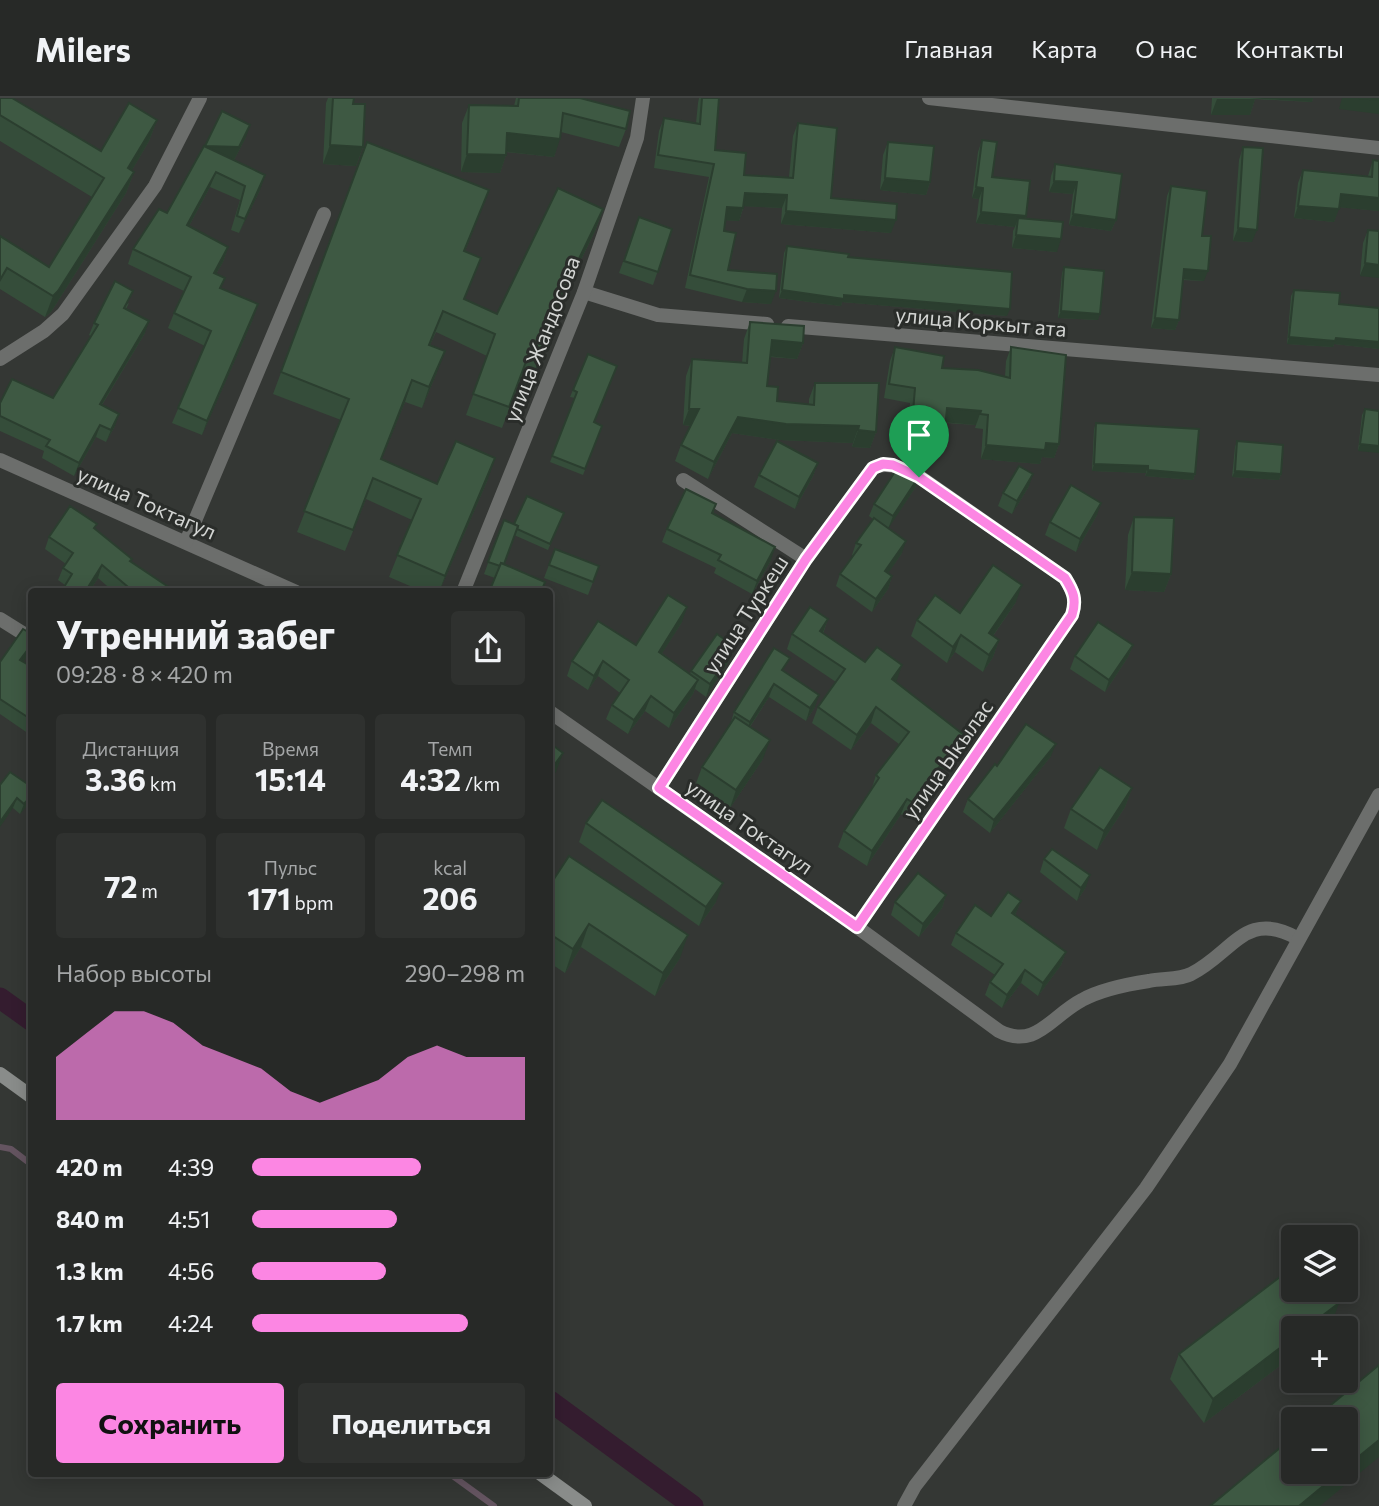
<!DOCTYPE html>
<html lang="ru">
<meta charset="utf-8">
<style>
:root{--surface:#272927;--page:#2f312f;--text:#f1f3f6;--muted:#a4a6a7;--line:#434544;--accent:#fc86e3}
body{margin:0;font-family:Commissioner,sans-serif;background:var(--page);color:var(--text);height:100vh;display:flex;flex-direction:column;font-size:26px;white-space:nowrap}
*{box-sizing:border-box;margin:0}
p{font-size:23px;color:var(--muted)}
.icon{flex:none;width:38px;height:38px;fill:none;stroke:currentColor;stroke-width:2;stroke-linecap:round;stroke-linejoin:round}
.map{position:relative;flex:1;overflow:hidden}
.drawer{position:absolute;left:28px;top:490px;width:525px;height:889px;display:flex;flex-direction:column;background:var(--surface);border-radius:7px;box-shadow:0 4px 18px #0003,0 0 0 2px var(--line)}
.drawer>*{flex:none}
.tools{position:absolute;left:1281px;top:1127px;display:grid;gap:14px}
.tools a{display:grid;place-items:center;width:77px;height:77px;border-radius:7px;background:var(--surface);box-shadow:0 4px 18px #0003,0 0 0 2px var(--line);font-size:35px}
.pin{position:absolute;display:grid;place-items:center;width:60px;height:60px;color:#fff;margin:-72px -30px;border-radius:50% 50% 50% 0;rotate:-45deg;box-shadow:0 0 7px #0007}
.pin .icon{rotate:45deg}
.round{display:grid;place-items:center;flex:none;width:74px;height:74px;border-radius:7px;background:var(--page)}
.overview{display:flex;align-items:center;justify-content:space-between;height:119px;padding:0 28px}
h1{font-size:38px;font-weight:700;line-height:52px}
.stats{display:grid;grid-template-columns:repeat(3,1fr);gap:10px;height:119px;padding:7px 28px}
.stats div{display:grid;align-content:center;border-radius:7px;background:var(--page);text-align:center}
.stats b{font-size:30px;font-weight:700}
.stats small{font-size:19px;font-weight:400}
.stats p{font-size:19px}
.chart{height:196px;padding:14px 28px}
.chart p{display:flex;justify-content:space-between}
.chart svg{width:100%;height:126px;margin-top:7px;fill:var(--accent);opacity:.7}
.action{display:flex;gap:14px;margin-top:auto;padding:14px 28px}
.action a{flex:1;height:80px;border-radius:7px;background:var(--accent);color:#111;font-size:28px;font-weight:700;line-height:80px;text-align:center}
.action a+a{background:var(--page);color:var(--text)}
ul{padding:0 28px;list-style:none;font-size:23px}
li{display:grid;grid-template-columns:112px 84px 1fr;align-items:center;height:52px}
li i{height:18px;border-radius:9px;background:var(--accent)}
header{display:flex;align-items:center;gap:42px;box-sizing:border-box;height:98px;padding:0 35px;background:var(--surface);border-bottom:2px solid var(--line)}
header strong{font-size:33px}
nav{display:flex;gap:38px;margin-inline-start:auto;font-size:24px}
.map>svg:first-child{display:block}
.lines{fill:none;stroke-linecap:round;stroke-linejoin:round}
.stream{stroke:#645460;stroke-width:6}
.canal{stroke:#341c2f;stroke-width:21}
.minor{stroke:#6c6e6c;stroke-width:14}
.secondary{stroke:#898c8a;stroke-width:14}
.wall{fill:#354d3a}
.shaded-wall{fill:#2b3e2f}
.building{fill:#3e5943;stroke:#2b3e2f;stroke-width:2}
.route-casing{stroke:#fff;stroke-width:14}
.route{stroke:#fc86e3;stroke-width:9}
.labels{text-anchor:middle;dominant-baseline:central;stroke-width:6;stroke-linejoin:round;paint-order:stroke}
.street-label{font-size:21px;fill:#d3d5d3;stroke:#2a2d2a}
</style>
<header>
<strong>Milers</strong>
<nav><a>Главная</a><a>Карта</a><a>О нас</a><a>Контакты</a></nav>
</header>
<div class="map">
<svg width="1379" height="1408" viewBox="0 0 1379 1408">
<rect width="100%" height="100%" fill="#343734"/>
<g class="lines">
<g class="stream">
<polyline points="0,1049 11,1051 32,1067"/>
<polyline points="450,1376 494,1408"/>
</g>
<g class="canal">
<polyline points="0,900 32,923"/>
<polyline points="550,1303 693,1408"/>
</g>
<g class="minor">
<polyline points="929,0 1379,50"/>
<polyline points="584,194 658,217 767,226"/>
<polyline points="788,228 1379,277"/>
<polyline points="0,261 44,233 63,216 155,88 200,0"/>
<polyline points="0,362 296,494"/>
<polyline points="683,382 806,461"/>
<polyline points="186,444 324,116"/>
<polyline points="463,494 584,194 637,40 643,0"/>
<polyline points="0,521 32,541"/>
<path d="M550,614l307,215 142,104c37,19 52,-15 83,-31 18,-10 47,-16 67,-19 13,-3 31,-1 42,-7 42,-21 54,-65 106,-36"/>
<path d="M659,690l147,-229 67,-91c17,-8 30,2 47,9l145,101c8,13 12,21 7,37l-215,312"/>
<polyline points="904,1408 915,1388 1146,1090 1230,966 1379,697"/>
</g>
<g class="secondary">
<polyline points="0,976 32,999"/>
<polyline points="541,1376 585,1408"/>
</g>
</g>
<g class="wall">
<polygon points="0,0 101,53 157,22 149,43 132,72 134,74 126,95 51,214 45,219 0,191 0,138 49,169 92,99 0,43"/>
<polygon points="328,0 354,0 353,6 363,49 356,68 323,66 326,5"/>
<polygon points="516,0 580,0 626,31 619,49 561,34 554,59 506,54 506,57 500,75 461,74 462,25 469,7 514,8"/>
<polygon points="699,0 719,0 715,52 744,77 789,79 793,38 798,25 831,100 891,135 781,126 782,110 744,108 739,123 725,122 724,133 728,172 771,206 742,204 685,190 709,79 654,70 659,33 664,20 696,25 698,5"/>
<polygon points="1212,0 1313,0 1312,4 1255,1 1250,17 1211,17"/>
<polygon points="246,39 234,62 233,62 260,92 239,135 231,132 240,102 210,89 189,128 228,149 223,164 216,176 221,190 253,221 202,337 172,325 205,248 168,230 174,215 184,193 128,166 133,151 167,115 204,48"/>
<polygon points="982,42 992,79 1026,118 1025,121 1057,154 1012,150 1013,133 1015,129 976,125 979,101 972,100 978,54"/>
<polygon points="367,44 489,92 465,153 465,201 497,216 603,111 595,133 544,238 541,261 533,278 523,274 502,330 466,317 487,258 436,234 430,247 437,274 422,310 405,304 381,362 437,386 488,381 439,494 424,494 389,479 412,422 366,401 345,453 297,434 341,322 273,296"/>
<polygon points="888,44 930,84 926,97 880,92 883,57"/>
<polygon points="1243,49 1252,144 1233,143 1239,62"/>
<polygon points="1373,62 1379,113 1339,109 1334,124 1294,120 1298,85 1303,72 1368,78"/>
<polygon points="1055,66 1116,122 1111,133 1069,127 1073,96 1049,94 1051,78"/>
<polygon points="1171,88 1202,138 1204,183 1183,182 1179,222 1175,232 1151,230 1167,98"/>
<polygon points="639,119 672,131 653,187 619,175"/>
<polygon points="1368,132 1379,133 1360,178 1363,145"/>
<polygon points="787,148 848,159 1007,218 842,204 841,208 779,200 784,155"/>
<polygon points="1064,169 1098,222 1058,220 1062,175"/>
<polygon points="1294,192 1339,206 1379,210 1379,251 1334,246 1333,249 1287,246 1291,198"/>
<polygon points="129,205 126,211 145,235 102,307 115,328 106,344 96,339 74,378 42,360 44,353 0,333 0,305 53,300 91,238 89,237 94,225"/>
<polygon points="750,224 803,245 797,261 770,259 767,288 777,303 809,307 809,301 815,285 876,334 870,350 852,349 853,345 780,342 732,335 708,381 675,363 681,347 691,328 683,327 686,278 692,261 742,265 744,241"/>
<polygon points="895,249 942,270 1005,279 1006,263 1011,249 1059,346 1054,360 1042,359 1040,366 981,361 983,331 975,330 976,327 946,325 939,355 906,353 910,305 884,300 890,263"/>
<polygon points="588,256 594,325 602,328 583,377 550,364 575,300 570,299"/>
<polygon points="1365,311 1379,313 1358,353 1362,317"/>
<polygon points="1096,325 1195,376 1193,382 1145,378 1146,375 1092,373 1094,331"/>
<polygon points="1237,343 1281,376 1279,382 1232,379 1235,349"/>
<polygon points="818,365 813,378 795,411 754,389 759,377"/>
<polygon points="920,377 915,390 888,430 902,455 888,475 892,478 888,491 872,514 836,488 840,476 853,458 852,457 856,445 873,421 869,418 874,406"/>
<polygon points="1029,388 1012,416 998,408 1003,395"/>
<polygon points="716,406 713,416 771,462 752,496 714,475 716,470 662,444 667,431"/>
<polygon points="1097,417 1076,454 1045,437 1050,424"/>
<polygon points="1134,419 1171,476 1164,494 1125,492 1128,437"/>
<polygon points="561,421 548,452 514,437 504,466 545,484 541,494 489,494 495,480 484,476 504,422 514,426"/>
<polygon points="95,431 131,464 176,494 114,494 98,480 89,494 61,494 65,487 58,482 63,470 66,466 45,451 49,439"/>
<polygon points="555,451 599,468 588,497 544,480"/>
<polygon points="1016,504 993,538 999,542 993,559 983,574 955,554 947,565 911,538 917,522"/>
<polygon points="828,521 823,536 865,564 902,567 895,584 964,637 958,652 906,720 901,716 867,768 838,749 844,733 871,693 876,677 899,646 871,625 851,652 812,625 818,609 836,584 787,551 792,536"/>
<polygon points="682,524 662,555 690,576 691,573 735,549 730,561 706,599 695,591 693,596 669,630 645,613 628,636 606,621 612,607 620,595 598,578 588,592 567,578 572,563 636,547"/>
<polygon points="32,536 32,551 23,564 32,569 32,638 0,616 0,564"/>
<polygon points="1133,547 1128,559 1105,594 1070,571 1075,558"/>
<polygon points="784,574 815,609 806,623 769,599 750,629 763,661 730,710 695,688 702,669 730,627 734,614"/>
<polygon points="1051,658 990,735 963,714 968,701 997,668"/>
<polygon points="0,687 31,702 20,716 13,710"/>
<polygon points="1132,690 1125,709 1097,752 1064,730 1071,711"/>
<polygon points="586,725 716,804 699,828 579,744"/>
<polygon points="1044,761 1086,789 1077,803 1040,774"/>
<polygon points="550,787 680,860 655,898 581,849 565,875 550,865"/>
<polygon points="946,797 942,810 919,839 891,817 895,804"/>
<polygon points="1021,803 1015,817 1066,854 1061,867 1038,898 1021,885 1002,910 985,897 990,884 995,877 951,847 956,835"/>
<polygon points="1330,1230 1204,1325 1170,1281 1179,1256"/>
</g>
<g class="shaded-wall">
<polygon points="1250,0 1313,0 1312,4"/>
<polygon points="1342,0 1359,0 1379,2 1379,16 1339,11"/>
<polygon points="1217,1 1255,1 1250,17 1211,17"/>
<polygon points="157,22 149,43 121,91 128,70"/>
<polygon points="250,27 246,39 234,62 200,60 205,48"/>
<polygon points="507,35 560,41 554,59 500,53"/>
<polygon points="330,47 363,49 356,68 323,66"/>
<polygon points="467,56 506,57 500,75 461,74"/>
<polygon points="134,74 126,95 51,214 45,219 53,198"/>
<polygon points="216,74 210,89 182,141 187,127"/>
<polygon points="265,77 260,92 239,135 245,121"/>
<polygon points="885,80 930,84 926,97 880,92"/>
<polygon points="1054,83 1077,84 1073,96 1049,94"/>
<polygon points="976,89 983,90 979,101 972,100"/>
<polygon points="745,95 787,97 782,110 740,108"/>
<polygon points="1341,96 1379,100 1379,113 1336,109"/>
<polygon points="1298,108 1339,111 1334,124 1294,120"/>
<polygon points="727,109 743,110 739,123 722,122"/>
<polygon points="603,111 595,133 534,258 542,237"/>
<polygon points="786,113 896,122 891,135 781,126"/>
<polygon points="981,114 1026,118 1022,129 1018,120 1015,129 976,125"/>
<polygon points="1073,116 1116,122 1111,133 1069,127"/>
<polygon points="1238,130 1257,132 1252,144 1233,143"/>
<polygon points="1016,137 1061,141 1057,154 1012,150"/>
<polygon points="228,149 223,164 208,190 214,175"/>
<polygon points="1365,165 1379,167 1379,180 1360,178"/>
<polygon points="1184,171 1208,173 1204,183 1180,181"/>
<polygon points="747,191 776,193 771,206 742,204"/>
<polygon points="782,192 844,197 1010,211 1007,218 842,204 841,208 779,200"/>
<polygon points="258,206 253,221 202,337 207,323"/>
<polygon points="1061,213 1100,216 1098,222 1058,220"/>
<polygon points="1155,220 1179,222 1175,232 1151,230"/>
<polygon points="149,223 145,235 95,318 100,306"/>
<polygon points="1289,239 1336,240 1379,244 1379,251 1334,246 1333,249 1287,246"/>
<polygon points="549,240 541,261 533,278 540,257"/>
<polygon points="772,242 803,245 797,261 766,258"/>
<polygon points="445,253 437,274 422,310 429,289"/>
<polygon points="412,282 405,304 373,382 381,361"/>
<polygon points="947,310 981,313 976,327 942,324"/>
<polygon points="689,311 699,311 693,328 683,327"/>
<polygon points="119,316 115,328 106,344 111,332"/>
<polygon points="738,319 859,328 853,345 780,342 732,335 708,381 714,364"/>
<polygon points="100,327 96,339 74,378 79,365"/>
<polygon points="858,332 876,334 870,350 852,349"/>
<polygon points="911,338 944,341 939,355 906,353"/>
<polygon points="1046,345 1059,346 1054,360 1042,359 1040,366 981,361 986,347"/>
<polygon points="1360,346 1379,348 1379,355 1358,353"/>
<polygon points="495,360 488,381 439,494 445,478"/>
<polygon points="818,365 813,378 795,411 799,399"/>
<polygon points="1094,366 1148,368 1146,375 1092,373"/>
<polygon points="1148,372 1195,376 1193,382 1145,378"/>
<polygon points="1235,373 1281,376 1279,382 1232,379"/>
<polygon points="1033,376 1029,388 1012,416 1017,403"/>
<polygon points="920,377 915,390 888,431 893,418"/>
<polygon points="1101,405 1097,417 1076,454 1080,441"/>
<polygon points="906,443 902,455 881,486 885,473"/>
<polygon points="775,449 771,462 752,496 757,483"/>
<polygon points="102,467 98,480 89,494 85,494"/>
<polygon points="1132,474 1171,476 1164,494 1125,492"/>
<polygon points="892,478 888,491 872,514 876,501"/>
<polygon points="1022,487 1016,504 983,552 989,535"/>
<polygon points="687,509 682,524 654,568 659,554"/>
<polygon points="828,521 822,537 820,533"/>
<polygon points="961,537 955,554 947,565 953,549"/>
<polygon points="999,542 993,559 983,574 989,557"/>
<polygon points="32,546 32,551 16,575 20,562"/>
<polygon points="1133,547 1128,559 1105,594 1109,582"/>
<polygon points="735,549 730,561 706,599 710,586"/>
<polygon points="603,563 598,578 588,592 594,578"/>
<polygon points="902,567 897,582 886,597 892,581"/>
<polygon points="698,582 693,596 669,630 674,615"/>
<polygon points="774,586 769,599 745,636 750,624"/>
<polygon points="819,597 815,609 806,623 810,610"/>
<polygon points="651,598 645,613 628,636 634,622"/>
<polygon points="876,609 871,625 851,652 857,637"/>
<polygon points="964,637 958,652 906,720 912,704"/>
<polygon points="770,642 763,661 730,710 736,692"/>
<polygon points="1056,646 1051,658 990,735 994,722"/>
<polygon points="563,655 556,674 550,683 550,673"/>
<polygon points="1132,690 1125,709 1097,752 1104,733"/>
<polygon points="32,697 32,702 20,716 24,706"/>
<polygon points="17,700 13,710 0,729 0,724"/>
<polygon points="907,701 901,716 867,768 872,753"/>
<polygon points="1090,777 1086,789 1077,803 1081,790"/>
<polygon points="723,785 716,804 699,828 706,809"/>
<polygon points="946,797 942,810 919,839 923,826"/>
<polygon points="1021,803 1016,815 1008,828 1012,815"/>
<polygon points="589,826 581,849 565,875 573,851"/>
<polygon points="688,837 680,860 655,898 663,875"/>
<polygon points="1066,854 1061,867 1038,898 1043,885"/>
<polygon points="1025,872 1021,885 1002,910 1007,897"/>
<polygon points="1339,1205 1330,1230 1306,1230"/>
<polygon points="1293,1240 1293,1258 1204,1325 1213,1301"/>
<polygon points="1379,1342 1379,1359 1320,1408 1299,1408 1340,1374 1346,1374 1346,1369"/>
</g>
<g class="building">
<polygon points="0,0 12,0 101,53 129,5 157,22 128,70 134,74 58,193 53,198 7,170 0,182 0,138 49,169 104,80 0,17"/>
<polygon points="333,0 354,0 353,6 365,6 363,49 330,47"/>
<polygon points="519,0 580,0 630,13 626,31 563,15 560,41 507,35 506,57 467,56 469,7 518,8"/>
<polygon points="702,0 719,0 715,52 746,55 744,77 793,80 798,25 837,30 831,100 897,106 896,122 786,113 787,97 745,95 743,110 727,109 724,133 736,135 728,172 777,176 776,193 747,191 690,177 714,66 658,57 664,20 700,26"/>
<polygon points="1359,0 1379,0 1379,2"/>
<polygon points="222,13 250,27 239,49 205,48"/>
<polygon points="982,42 997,44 992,79 1030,83 1026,118 981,114 983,90 976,89"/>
<polygon points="367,44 489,92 464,153 481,160 464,201 497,216 558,90 603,111 542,237 549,240 540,257 530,253 509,309 473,296 495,236 443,213 429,247 445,253 429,289 412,282 381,361 437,386 456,343 495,360 445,478 397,457 421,401 373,380 353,432 304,413 349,301 281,274"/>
<polygon points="888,44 934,48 930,84 885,80"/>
<polygon points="204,48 265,77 245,121 237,118 245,88 216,74 187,127 228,149 214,175 225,180 220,190 258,206 207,323 178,310 211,233 174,215 191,179 133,151 159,111 167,115"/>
<polygon points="1243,49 1263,50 1257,132 1238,130"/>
<polygon points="1373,62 1379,63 1379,100 1341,96 1339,111 1298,108 1303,72 1372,79"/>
<polygon points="1055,66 1122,76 1116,122 1073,116 1077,84 1054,83"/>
<polygon points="1171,88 1207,93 1202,138 1211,138 1208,173 1184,171 1179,222 1155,220"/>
<polygon points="639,119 672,131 658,174 624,163"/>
<polygon points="1018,120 1063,124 1061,141 1016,137"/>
<polygon points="1368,132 1379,133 1379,167 1365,165"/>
<polygon points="787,148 849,156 848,159 1012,174 1010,211 844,197 844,201 782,192"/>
<polygon points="1064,169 1104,173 1100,216 1061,213"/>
<polygon points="115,183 133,193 124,210 149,223 100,306 119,316 111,332 100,327 79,365 46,348 50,342 0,318 0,305 12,281 53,300 98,227 94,225"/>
<polygon points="1294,192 1340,195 1339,206 1379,210 1379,244 1336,240 1335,243 1289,239"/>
<polygon points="750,224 804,228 803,245 772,242 767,288 778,289 777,303 814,307 815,285 879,285 876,334 858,332 859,328 786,326 738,319 714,364 681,347 699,311 689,311 692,261 747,265"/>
<polygon points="895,249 944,258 942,270 978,272 1010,280 1011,249 1066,257 1059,346 1046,345 1045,352 986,347 988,317 980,316 981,313 947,310 944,341 911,338 915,290 889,286"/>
<polygon points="588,256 617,268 594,324 602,328 585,371 552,358 577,294 573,292"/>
<polygon points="1365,311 1379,313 1379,348 1360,346"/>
<polygon points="1096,325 1199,331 1195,376 1148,372 1148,368 1094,366"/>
<polygon points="777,343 818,365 799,399 759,377"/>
<polygon points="1237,343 1283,347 1281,376 1235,373"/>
<polygon points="900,366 920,377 893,418 874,406"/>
<polygon points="1019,368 1033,376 1017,403 1003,395"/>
<polygon points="1071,387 1101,405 1080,441 1050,424"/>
<polygon points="686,391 716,406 712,415 775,449 757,483 718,462 721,457 667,431"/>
<polygon points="527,398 564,415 550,446 517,431 518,428 514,426"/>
<polygon points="70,408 97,426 94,430 132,461 130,463 176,494 134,494 102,467 85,494 61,494 72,476 63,470 73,455 49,439"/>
<polygon points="1134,419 1174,420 1171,476 1132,474"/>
<polygon points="874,420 906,443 885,473 892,478 876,501 840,476 861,447 856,445"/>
<polygon points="504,422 518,428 504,466 501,465 500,468 488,464"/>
<polygon points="555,451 599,468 593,484 549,467"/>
<polygon points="501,465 545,484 541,494 489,494"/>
<polygon points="993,467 1022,487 989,535 999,542 989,557 961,537 953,549 917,522 935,497 960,515"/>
<polygon points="668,497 687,509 659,554 698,582 674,615 651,598 634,622 612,607 629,582 603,563 594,578 572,563 598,523 636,547"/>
<polygon points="810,509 828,521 820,533 865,564 877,549 902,567 892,581 964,637 912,704 907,701 872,753 844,733 879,680 876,677 909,634 876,609 857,637 818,609 845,571 792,536"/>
<polygon points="1098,524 1133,547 1109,582 1075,558"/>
<polygon points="23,531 32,536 32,546 20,562 32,569 32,622 0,601 0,564"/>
<polygon points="717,536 735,549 710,586 691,573"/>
<polygon points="774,550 790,560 782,572 819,597 810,610 774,586 750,624 734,614"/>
<polygon points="735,619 770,642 736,692 702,669"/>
<polygon points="1026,626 1056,646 994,722 968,701 995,666 997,668"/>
<polygon points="550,645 563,655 550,673"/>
<polygon points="1100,669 1132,690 1104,733 1071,711"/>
<polygon points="10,674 32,689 32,697 24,706 17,700 0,724 0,687"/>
<polygon points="602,702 723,785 706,809 586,725"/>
<polygon points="1052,751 1090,777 1081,790 1044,761"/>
<polygon points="569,758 688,837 663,875 589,826 573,851 550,836 550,787"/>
<polygon points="918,775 946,797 923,826 895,804"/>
<polygon points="1008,794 1021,803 1012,815 1066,854 1043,885 1025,872 1007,897 990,884 1003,866 956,835 975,807 991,818"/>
<polygon points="1293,1169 1293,1192 1329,1192 1339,1205 1306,1230 1293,1230 1293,1240 1213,1301 1179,1256"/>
<polygon points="1379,1267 1379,1342 1346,1369 1346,1321 1314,1321"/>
<polygon points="1293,1339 1293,1374 1340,1374 1299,1408 1210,1408"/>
</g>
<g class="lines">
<g class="route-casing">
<path id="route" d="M883,366l10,1 26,12 146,101c8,13 12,21 7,37l-215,312 -198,-139 147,-229 67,-91z"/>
</g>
<use href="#route" class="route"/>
</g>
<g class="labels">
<g class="street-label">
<text transform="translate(981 223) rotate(5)">улица Коркыт ата</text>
<text transform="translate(541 241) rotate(-69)">улица Жандосова</text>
<text transform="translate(147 404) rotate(24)">улица Токтагул</text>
<text transform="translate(745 516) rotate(-57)">улица Туркеш</text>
<text transform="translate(947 661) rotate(-55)">улица Ыкылас</text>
<text transform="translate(750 728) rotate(35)">улица Токтагул</text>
</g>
</g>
</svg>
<div class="tools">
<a><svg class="icon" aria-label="layers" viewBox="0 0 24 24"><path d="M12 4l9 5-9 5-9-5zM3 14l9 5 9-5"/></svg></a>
<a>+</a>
<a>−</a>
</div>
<div class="pin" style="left:919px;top:379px;background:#1e9e55"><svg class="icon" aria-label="arrive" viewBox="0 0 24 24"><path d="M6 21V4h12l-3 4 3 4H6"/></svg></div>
<section class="drawer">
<div class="overview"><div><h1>Утренний забег</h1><p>09:28 · 8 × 420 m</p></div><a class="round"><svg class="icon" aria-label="share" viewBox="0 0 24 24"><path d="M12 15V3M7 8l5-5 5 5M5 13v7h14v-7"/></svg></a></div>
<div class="stats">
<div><p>Дистанция</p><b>3.36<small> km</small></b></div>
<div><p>Время</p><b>15:14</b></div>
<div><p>Темп</p><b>4:32<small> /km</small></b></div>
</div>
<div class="stats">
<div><b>72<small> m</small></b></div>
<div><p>Пульс</p><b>171<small> bpm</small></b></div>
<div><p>kcal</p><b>206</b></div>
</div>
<div class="chart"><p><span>Набор высоты</span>290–298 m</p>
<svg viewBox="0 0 160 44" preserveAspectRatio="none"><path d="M0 44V22L10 14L20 6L30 6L40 10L50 18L60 22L70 26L80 34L90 38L100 34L110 30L120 22L130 18L140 22L150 22L160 22V44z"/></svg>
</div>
<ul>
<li><b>420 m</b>4:39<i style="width:62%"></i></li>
<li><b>840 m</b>4:51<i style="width:53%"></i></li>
<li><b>1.3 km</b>4:56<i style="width:49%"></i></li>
<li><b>1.7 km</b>4:24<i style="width:79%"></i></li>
</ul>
<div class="action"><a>Сохранить</a><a>Поделиться</a></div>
</section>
</div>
